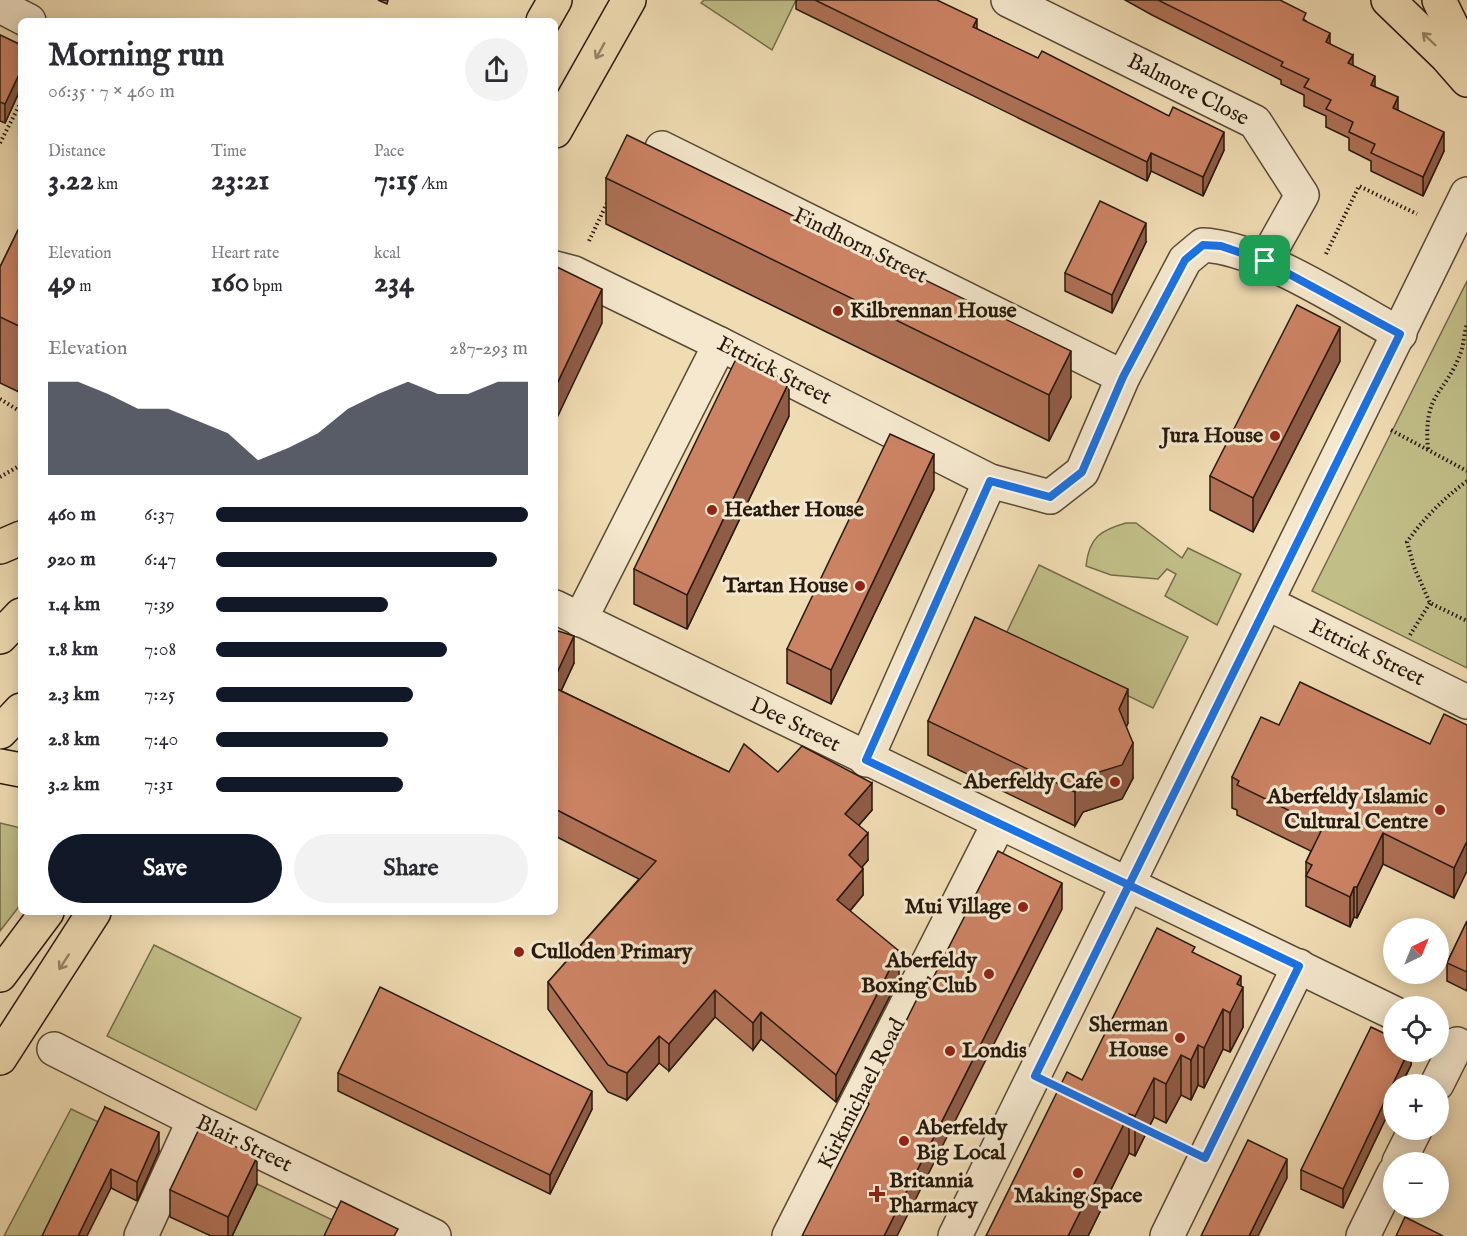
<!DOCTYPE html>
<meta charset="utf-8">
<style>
:root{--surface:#fff;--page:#f2f2f3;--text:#2b2b33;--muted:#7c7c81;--accent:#111827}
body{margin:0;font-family:"IM FELL English",serif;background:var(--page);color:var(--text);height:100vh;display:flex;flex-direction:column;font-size:22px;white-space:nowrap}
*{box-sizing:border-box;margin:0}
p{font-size:20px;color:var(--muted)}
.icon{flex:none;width:33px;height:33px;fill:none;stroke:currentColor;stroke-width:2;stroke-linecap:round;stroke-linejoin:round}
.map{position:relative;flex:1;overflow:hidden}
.side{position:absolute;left:18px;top:18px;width:540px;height:897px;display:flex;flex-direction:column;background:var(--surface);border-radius:9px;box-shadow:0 3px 15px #0003}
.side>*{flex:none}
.needle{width:39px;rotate:43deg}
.tools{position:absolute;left:1383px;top:918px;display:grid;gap:12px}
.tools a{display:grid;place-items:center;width:66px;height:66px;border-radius:50%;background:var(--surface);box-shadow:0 3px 15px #0003;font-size:30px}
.pin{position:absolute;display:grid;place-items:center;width:51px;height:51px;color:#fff;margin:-26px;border-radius:12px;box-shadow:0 3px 9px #0006}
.round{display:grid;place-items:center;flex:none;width:63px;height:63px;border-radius:32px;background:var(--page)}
.summary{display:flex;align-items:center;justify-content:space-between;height:102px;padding:0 30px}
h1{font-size:33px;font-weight:700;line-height:45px}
.figures{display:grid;grid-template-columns:repeat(3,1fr);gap:9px;height:102px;padding:6px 30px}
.figures div{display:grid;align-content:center}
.figures b{font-size:30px;font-weight:700}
.figures small{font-size:16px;font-weight:400}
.figures p{font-size:16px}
.chart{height:168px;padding:12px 30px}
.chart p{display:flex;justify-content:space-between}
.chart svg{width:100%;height:108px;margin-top:6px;fill:var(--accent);opacity:.7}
.primary-button{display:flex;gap:12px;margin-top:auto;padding:12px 30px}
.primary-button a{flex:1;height:69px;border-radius:36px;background:var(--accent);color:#fff;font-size:24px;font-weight:700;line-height:69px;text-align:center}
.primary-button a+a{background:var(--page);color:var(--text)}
ul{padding:0 30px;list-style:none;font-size:20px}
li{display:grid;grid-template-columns:96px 72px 1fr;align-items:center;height:45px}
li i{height:15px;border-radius:8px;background:var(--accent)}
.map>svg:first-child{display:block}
.green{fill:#c1be88;stroke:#746c4a;stroke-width:1.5}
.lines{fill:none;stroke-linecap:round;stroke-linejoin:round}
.minor-casing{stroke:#594a35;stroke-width:36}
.major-casing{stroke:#27190b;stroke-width:36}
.highway-casing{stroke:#27190b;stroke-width:36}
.path{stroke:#27190b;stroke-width:4;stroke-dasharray:1.5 3;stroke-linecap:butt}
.minor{stroke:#f5e8ce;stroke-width:33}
.major{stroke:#f0dcb3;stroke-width:33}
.highway{stroke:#f0dcb3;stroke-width:33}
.wall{fill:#af7156;stroke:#27190b;stroke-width:1.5}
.shaded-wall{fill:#8f5c46;stroke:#27190b;stroke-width:1.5}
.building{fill:#cc8364;stroke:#27190b;stroke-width:1.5}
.oneway{stroke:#968467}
.route-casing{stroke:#fff;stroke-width:12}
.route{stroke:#1a73e8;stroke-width:8}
.poi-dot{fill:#8f2418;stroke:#f5e8ce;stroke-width:2}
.labels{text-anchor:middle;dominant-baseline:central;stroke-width:6;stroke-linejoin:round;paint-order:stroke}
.street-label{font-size:22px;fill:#27190b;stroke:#f5e8ce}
.poi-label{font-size:22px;font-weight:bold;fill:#27190b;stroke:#f5e8ce;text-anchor:end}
</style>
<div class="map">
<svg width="1467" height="1236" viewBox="0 0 1467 1236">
<rect width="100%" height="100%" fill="#f0dcb3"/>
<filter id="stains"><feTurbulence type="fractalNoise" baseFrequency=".00333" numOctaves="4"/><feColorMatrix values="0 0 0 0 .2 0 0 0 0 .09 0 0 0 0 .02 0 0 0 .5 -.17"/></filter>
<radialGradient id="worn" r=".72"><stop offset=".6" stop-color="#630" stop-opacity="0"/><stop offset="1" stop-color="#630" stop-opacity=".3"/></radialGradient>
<g class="green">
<polygon points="704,0 796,0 772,50 701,3"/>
<polygon points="1467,281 1467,668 1312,591"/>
<path d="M1126,523h10l46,35 6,-10 53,26 -24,51 -52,-29 11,-22 -9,-5 -9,10 -47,-4 -25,-9c3,-29 15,-36 40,-43z"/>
<polygon points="1039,565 1188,637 1153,708 1005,636"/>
<polygon points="0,823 21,828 21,904 0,931"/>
<polygon points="154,945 301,1018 256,1110 107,1036"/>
<polygon points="71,1109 105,1125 51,1236 4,1236"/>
<polygon points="257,1184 341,1224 335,1236 232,1236"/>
</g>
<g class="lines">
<g class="minor-casing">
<g id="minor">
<polyline points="1008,0 1255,122 1302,195 1265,261"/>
<polyline points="0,6 29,21"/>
<polyline points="662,148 1123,377"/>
<path d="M555,268l19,5 146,71 270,137 60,16 32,-25 41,-95 62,-117 18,-15c59,3 143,60 197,89"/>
<polyline points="1267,603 1467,702"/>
<polyline points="555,607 1394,1013"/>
<polyline points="580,620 720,344"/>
<polyline points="866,760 990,481"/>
<polyline points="54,1049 194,1120 434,1236"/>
<polyline points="1437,1084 1457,1044"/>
<polyline points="1399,1162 1415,1130"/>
<polyline points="141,1236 194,1120"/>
<polyline points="789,1236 999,823"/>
<polyline points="955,1236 1467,194"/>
<polyline points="1167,1236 1299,966"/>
<polyline points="1363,1236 1394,1173"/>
</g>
</g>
<g class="major-casing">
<polyline id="major" points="1439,0 1467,58"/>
</g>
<g class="highway-casing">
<g id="highway">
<polyline points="1388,0 1446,56 1467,80"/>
<polyline points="543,21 555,0"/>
<polyline points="555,131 629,0"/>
<polyline points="0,547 21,538"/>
<polyline points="0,637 21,615"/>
<polyline points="0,732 21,710"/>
<polyline points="0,766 21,770"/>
<polyline points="0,975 47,912"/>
<polyline points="0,1058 94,912"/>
</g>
</g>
<g class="path">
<polyline points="0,143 21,102"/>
<polyline points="589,241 608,201"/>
<polyline points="1326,254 1359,186 1417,214"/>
<polyline points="0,399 21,412"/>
<polyline points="1391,430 1467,471"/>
<path d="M1428,449c-5,-58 17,-53 33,-97 3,-9 3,-19 6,-28"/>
<polyline points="0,477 21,465"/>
<path d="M1467,481c-24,18 -43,37 -60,61l7,25 16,36 37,18"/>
<polyline points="1410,635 1430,603"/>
<polyline points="1144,1129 1172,1142"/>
</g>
<use href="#minor" class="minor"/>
<use href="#major" class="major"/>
<use href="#highway" class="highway"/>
</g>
<g class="wall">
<polygon points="378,0 388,0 387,4"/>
<polygon points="796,0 937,0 977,29 1224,150 1203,196 1151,171 1147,181 796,9"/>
<polygon points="1125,0 1280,0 1306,21 1375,87 1398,110 1444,151 1423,196 1371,171 1371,161 1349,150 1349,138 1326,127 1326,116 1304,106 1304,95 1281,84 1281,80 1152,15"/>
<polygon points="0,35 21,45 21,88 5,123 0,121"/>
<polygon points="606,178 1071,397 1049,441 606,224"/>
<polygon points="21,224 21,393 0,383 0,267"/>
<polygon points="1146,242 1112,313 1065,291 1065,273"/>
<polygon points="1340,361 1253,532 1210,510 1210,476"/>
<polygon points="789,416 687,629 634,604 634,569"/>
<polygon points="934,489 831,704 787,683 787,649"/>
<polygon points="555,630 574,663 561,691 729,772 778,772 872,810 859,825 868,860 862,867 863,895 850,911 899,978 836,1102 761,1039 753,1050 715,1017 669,1071 659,1063 627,1100 608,1092 548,1009 548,982 639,879 555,836"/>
<polygon points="928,721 1128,723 1126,727 1133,778 1122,799 1083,812 1075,826 928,755"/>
<polygon points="1279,725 1430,744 1467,725 1454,898 1383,864 1357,918 1354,917 1350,927 1306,906 1306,862 1311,851 1237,815 1237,810 1232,808 1232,777"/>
<polygon points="1467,921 1467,991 1447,981 1447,963"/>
<polygon points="1241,987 1243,1027 1230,1052 1223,1049 1204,1088 1198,1085 1191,1100 1181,1095 1166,1123 1154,1117 1135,1156 1129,1153 1088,1236 986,1236 1082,1080"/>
<polygon points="1411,1052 1411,1065 1343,1208 1301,1189 1301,1170"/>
<polygon points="338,1073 592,1109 550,1194 338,1091"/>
<polygon points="105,1107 159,1151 137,1201 111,1188"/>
<polygon points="257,1184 232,1236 211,1236 170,1217 170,1190"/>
</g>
<g class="shaded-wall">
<polygon points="977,19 977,38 973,27"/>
<polygon points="1330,33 1330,51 1326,42"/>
<polygon points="1353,55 1353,73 1348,63"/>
<polygon points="21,70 21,88 5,123 5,104"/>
<polygon points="1375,76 1375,94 1371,85"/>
<polygon points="1398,97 1398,116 1393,108"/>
<polygon points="1224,132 1224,150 1203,196 1203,177"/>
<polygon points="1444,132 1444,151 1423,196 1423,177"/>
<polygon points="1151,153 1151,171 1147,181 1147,162"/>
<polygon points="1146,223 1146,242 1112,313 1112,295"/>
<polygon points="602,289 602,323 555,422 555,388"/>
<polygon points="1340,327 1340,361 1253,532 1253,498"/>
<polygon points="1071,351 1071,397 1049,441 1049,395"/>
<polygon points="789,382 789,416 687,629 687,595"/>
<polygon points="934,454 934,489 831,704 831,670"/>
<polygon points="574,636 574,663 555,704 555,677"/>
<polygon points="1128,689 1128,723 1119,743 1119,709"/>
<polygon points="1133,743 1133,778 1122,799 1083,812 1075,826 1075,792 1083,777"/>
<polygon points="872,783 872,810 845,841 845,814"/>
<polygon points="868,833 868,860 849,882 849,855"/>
<polygon points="1383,833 1383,864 1357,918 1357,887"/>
<polygon points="1467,841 1467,871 1454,898 1454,868"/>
<polygon points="863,869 863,895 837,926 837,900"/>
<polygon points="1062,883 1062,909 897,1236 884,1236"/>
<polygon points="1354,887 1354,917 1350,927 1350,897"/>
<polygon points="899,951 899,978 836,1102 836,1075"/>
<polygon points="1241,976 1241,991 1243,987 1243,1027 1230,1052 1230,1013 1237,984"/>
<polygon points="715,990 715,1017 669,1071 669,1044"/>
<polygon points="1223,1009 1223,1049 1204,1088 1204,1048"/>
<polygon points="761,1012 761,1039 753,1050 753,1023"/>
<polygon points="659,1036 659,1063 627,1100 627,1073"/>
<polygon points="1198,1045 1198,1085 1191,1100 1191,1060"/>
<polygon points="1408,1052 1411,1052 1411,1065 1401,1084 1394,1084 1394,1101 1343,1208 1343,1189"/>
<polygon points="1181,1055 1181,1095 1166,1123 1166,1084"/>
<polygon points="1154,1078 1154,1117 1135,1156 1135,1116"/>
<polygon points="592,1091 592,1109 550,1194 550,1175"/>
<polygon points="1129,1114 1129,1153 1088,1236 1068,1236"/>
<polygon points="159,1132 159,1151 137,1201 137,1182"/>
<polygon points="257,1157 257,1184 232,1236 228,1236 228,1217"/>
<polygon points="1287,1159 1287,1178 1258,1236 1249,1236"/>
<polygon points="111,1169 111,1188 87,1236 78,1236"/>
</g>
<g class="building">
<polygon points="815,0 937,0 977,19 973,27 1038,58 1042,51 1169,116 1173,107 1224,132 1203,177 1151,153 1147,162"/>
<polygon points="1158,0 1280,0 1306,13 1303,20 1330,33 1326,42 1353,55 1348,63 1375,76 1371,85 1398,97 1393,108 1444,132 1423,177 1371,153 1375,144 1349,132 1353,122 1326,109 1331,100 1304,87 1309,79 1281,66 1283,62"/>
<polygon points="0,35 21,45 21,70 5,104 0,102"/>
<polygon points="627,135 1071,351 1049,395 606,178"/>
<polygon points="1100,201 1146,223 1112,295 1065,273"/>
<polygon points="21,224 21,327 0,317 0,267"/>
<polygon points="555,266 602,289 555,388"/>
<polygon points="1297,305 1340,327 1253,498 1210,476"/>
<polygon points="737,357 789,382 687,595 634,569"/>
<polygon points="890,434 934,454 831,670 787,649"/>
<polygon points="975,617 1128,689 1119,709 1133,743 1122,765 1083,777 1075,792 928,721"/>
<polygon points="555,630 574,636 555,677"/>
<polygon points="1300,682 1430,744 1444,714 1467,725 1467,841 1454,868 1383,833 1357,887 1354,887 1350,897 1306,876 1312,865 1306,862 1323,827 1237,785 1239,781 1232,777 1261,717 1279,725"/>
<polygon points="555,688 729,772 744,744 778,772 802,746 872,783 845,814 868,833 849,855 863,869 837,900 899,951 836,1075 761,1012 753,1023 715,990 669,1044 659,1036 627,1073 608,1065 548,982 656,861 555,809"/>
<polygon points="998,851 1062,883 884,1236 802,1236 869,1104 866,1101 928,977 932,980"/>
<polygon points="1467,921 1467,972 1447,963"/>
<polygon points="1157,928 1195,947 1192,952 1241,976 1237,984 1243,987 1230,1013 1223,1009 1204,1048 1198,1045 1191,1060 1181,1055 1166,1084 1154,1078 1135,1116 1129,1114 1068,1236 986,1236 1067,1072 1082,1080"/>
<polygon points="380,987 592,1091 550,1175 338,1073"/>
<polygon points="1371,1027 1394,1038 1394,1052 1408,1052 1343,1189 1301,1170"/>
<polygon points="105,1107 159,1132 137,1182 111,1169 78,1236 42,1236"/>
<polygon points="199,1129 257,1157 228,1217 170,1190"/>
<polygon points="1248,1140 1287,1159 1249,1236 1201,1236"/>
<polygon points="341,1201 398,1229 394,1236 324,1236"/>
<polygon points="1405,1217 1443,1236 1396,1236"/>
</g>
<defs><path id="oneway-shaft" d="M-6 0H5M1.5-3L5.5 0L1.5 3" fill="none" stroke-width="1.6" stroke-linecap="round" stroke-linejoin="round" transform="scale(1.5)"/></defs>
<g class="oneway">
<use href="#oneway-shaft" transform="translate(1429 39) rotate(-136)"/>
<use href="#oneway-shaft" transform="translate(600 51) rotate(119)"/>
<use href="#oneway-shaft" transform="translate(64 962) rotate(123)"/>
</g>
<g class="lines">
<g class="route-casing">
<polyline id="route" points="1265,261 1400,334 1035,1076 1205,1158 1299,966 866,760 990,481 1050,497 1082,472 1123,377 1185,260 1203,245 1221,246 1265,261"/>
</g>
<use href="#route" class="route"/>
</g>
<g class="poi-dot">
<circle cx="838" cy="311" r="6"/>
<circle cx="1275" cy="436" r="6"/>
<circle cx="712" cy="510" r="6"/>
<circle cx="860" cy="586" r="6"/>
<circle cx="1115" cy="782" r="6"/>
<circle cx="1440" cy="810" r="6"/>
<circle cx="1023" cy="907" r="6"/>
<circle cx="519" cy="952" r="6"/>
<circle cx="989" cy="974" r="6"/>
<circle cx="1180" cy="1038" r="6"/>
<circle cx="950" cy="1051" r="6"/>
<circle cx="904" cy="1141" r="6"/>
<circle cx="1078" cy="1173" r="6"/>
<path d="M874 1185h6v6h6v6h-6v6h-6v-6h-6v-6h6z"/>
</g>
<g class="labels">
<g class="street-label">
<text transform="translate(1188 90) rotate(27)">Balmore Close</text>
<text transform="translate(860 246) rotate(26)">Findhorn Street</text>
<text transform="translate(774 371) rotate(27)">Ettrick Street</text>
<text transform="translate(1367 653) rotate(26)">Ettrick Street</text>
<text transform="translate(795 725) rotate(26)">Dee Street</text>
<text transform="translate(862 1094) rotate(-63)">Kirkmichael Road</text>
<text transform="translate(244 1144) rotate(26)">Blair Street</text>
</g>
<g class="poi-label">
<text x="850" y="311" text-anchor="start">Kilbrennan House</text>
<text x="1263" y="436">Jura House</text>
<text x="724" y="510" text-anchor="start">Heather House</text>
<text x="848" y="586">Tartan House</text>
<text x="1103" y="782">Aberfeldy Cafe</text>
<text x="1428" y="797">Aberfeldy Islamic<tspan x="1428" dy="25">Cultural Centre</tspan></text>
<text x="1011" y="907">Mui Village</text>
<text x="531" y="952" text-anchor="start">Culloden Primary</text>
<text x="977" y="961">Aberfeldy<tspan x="977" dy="25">Boxing Club</tspan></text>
<text x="1168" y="1025">Sherman<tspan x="1168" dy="25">House</tspan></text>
<text x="962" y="1051" text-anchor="start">Londis</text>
<text x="916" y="1128" text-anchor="start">Aberfeldy<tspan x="916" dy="25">Big Local</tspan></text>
<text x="889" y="1181" text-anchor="start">Britannia<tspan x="889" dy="25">Pharmacy</tspan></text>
<text x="1078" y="1196" text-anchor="middle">Making Space</text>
</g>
</g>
<rect width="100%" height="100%" filter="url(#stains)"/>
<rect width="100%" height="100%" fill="url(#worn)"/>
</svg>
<div class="tools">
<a><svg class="needle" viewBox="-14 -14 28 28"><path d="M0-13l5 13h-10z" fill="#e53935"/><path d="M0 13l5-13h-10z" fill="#7c7c81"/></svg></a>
<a><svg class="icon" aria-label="locate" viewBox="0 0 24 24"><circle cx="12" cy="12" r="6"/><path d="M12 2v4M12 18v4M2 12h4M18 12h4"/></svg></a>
<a>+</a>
<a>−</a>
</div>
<div class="pin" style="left:1265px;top:261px;background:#1e9e55"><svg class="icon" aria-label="arrive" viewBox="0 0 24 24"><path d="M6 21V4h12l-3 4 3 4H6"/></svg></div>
<section class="side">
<div class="summary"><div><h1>Morning run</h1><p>06:35 · 7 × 460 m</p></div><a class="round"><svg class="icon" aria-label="share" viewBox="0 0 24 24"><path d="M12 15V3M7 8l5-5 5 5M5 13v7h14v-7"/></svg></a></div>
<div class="figures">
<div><p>Distance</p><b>3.22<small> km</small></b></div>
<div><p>Time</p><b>23:21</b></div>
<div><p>Pace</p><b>7:15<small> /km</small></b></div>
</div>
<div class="figures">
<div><p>Elevation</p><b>49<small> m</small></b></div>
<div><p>Heart rate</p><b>160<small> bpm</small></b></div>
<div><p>kcal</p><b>234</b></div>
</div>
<div class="chart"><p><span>Elevation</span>287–293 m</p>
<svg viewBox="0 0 160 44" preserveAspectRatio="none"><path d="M0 44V6L10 6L20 11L30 17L40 17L50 22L60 27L70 38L80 33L90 27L100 17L110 11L120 6L130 11L140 11L150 6L160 6V44z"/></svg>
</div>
<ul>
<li><b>460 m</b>6:37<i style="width:100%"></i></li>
<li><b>920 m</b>6:47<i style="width:90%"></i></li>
<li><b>1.4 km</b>7:39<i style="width:55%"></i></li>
<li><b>1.8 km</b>7:08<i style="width:74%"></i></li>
<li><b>2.3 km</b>7:25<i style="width:63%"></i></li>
<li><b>2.8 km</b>7:40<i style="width:55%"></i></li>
<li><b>3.2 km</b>7:31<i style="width:60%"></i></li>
</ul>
<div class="primary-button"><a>Save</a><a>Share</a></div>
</section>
</div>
